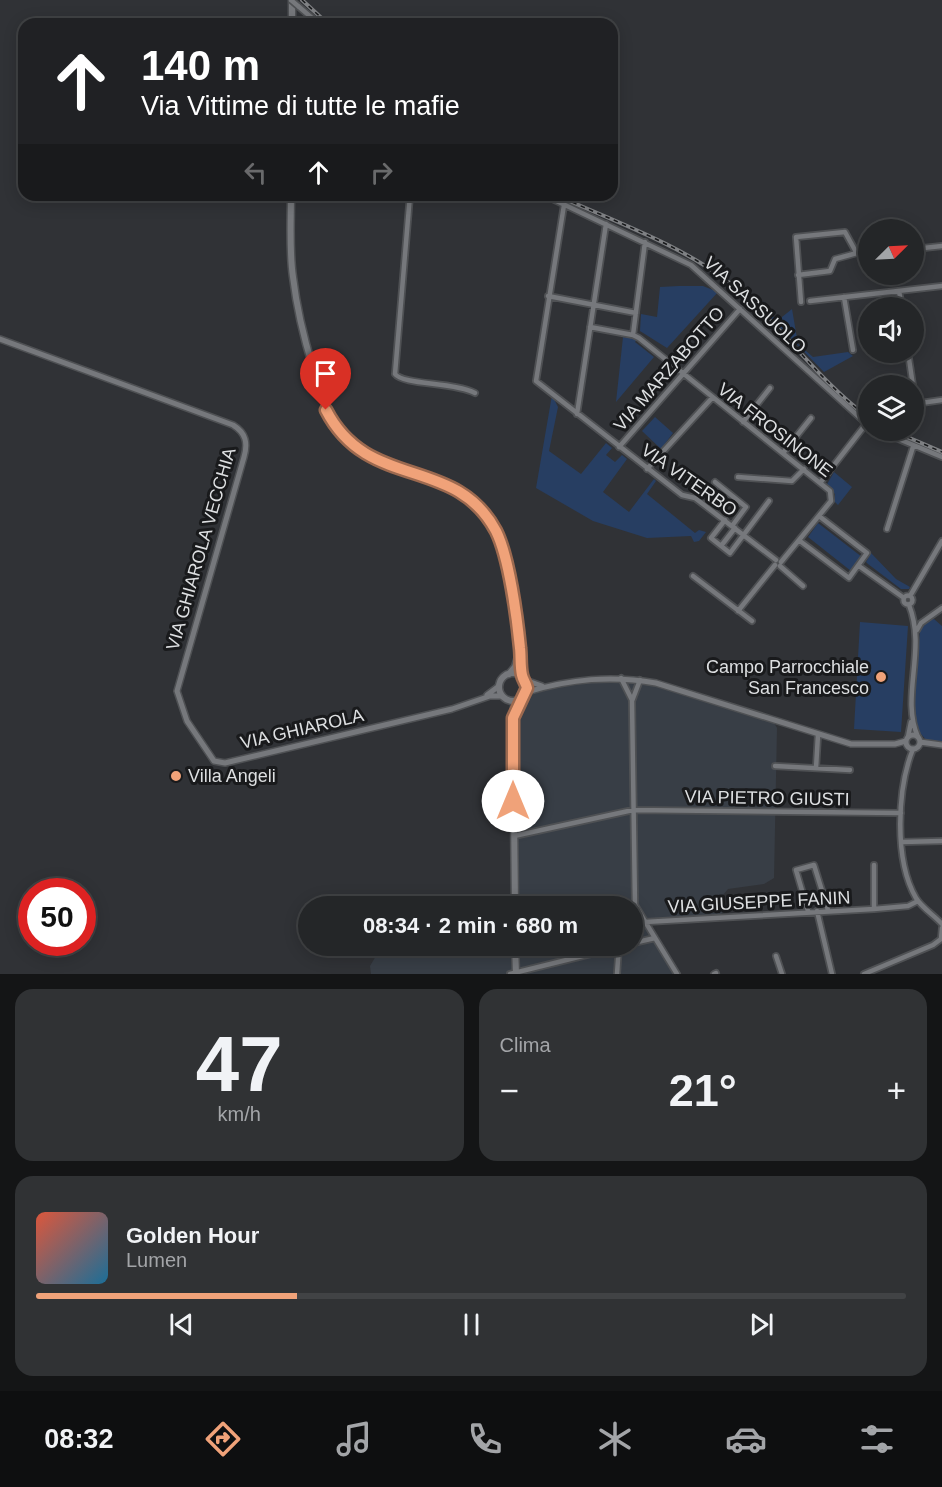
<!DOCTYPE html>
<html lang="it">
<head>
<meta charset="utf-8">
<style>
	body { margin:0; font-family:Arial,sans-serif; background:#303234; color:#f1f3f6; height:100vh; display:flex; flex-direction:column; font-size:22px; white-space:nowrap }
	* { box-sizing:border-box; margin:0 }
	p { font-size:20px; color:#a3a5a8 }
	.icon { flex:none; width:33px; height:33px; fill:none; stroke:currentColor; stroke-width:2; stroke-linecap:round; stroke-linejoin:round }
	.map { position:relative; height:974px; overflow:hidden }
	.panel { display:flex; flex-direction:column; gap:15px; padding:15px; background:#141516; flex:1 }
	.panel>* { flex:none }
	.guide { position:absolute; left:18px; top:18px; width:600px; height:183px; border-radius:18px; box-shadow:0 3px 15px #0003,0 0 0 2px #414345; background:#202124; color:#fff; overflow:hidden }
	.needle { width:39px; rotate:66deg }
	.buttons { position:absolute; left:858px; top:219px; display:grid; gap:12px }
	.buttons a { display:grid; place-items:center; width:66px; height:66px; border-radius:50%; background:#242628; box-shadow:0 3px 15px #0003,0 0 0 2px #414345; font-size:30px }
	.speed { position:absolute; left:18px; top:878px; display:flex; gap:12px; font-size:30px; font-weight:700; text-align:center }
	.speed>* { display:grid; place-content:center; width:78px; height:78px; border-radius:50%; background:#242628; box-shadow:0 3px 15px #0003,0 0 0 2px #414345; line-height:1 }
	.speed .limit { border:9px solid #d22; background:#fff; color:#111 }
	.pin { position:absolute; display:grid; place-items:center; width:51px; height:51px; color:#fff; margin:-62px -26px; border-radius:50% 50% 50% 0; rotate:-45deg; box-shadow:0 0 6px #0007 }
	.pin .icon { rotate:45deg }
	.me { position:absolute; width:66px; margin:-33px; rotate:0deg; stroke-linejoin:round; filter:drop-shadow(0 0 4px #0008) }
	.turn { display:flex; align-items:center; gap:21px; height:126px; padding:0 24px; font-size:27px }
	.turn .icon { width:78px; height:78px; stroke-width:2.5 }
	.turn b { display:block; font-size:42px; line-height:51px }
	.lanes { display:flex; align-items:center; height:57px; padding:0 24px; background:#0003; justify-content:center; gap:30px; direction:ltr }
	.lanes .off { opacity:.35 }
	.big { font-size:45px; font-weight:700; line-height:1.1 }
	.panel .widget { flex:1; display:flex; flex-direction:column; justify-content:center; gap:9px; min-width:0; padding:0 21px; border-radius:18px; background:#303234 }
	.panel .dial { align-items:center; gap:0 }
	.dial b { font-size:78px; line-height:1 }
	.song { display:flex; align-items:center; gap:18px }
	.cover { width:72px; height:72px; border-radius:9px; background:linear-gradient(135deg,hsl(10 70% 55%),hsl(200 70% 35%)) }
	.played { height:6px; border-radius:3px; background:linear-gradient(90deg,#f0a279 30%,#414345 30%) }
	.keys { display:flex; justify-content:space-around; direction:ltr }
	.heat { display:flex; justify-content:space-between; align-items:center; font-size:33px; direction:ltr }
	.panel .tiles { flex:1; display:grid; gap:15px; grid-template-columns:1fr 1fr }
	.widget:last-child { grid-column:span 2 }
	.trip { position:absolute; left:298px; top:896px; width:345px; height:60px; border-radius:30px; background:#242628; box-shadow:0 3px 15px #0003,0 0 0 2px #414345; font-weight:700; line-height:60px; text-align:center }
	.tab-bar { display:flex; height:96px; justify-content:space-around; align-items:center; background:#0e0f10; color:#a3a5a8 }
	.tab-bar .icon { width:42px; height:42px }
	.tab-bar .active { color:#f0a279 }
	.tab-bar b { font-size:27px; color:#f1f3f6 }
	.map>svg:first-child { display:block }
</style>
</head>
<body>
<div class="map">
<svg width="942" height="974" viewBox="0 0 942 974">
	<rect width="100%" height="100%" fill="#303236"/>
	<path fill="#383e46" d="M 582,679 L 632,679 L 774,723 L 777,728 L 774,878 L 764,884 L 728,889 L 723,895 L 723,912 L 717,918 L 646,922 L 676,974 L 371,974 L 370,966 L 376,956 L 415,945 L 633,945 L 633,906 L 512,906 L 509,702 Z"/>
	<path fill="#273e62" d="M 679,286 L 703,286 L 718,292 L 667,348 L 640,331 L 641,314 L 657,317 L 660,287 Z
		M 754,301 L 765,302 L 765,308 L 777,321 L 792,309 L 798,344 L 813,357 L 848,352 L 853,356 L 824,372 Z
		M 628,334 L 638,338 L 635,342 L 654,357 L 616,402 L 623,337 L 627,338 Z
		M 552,395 L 558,407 L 549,451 L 581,474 L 606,443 L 612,448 L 606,455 L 615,462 L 622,455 L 627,459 L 603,492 L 629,512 L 654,479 L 656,481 L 647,494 L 695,533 L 699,530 L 706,532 L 699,541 L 694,542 L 691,536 L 647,538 L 593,521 L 536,488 Z
		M 655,417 L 673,433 L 661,449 L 642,431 Z
		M 834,472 L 852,487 L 838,505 L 834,501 L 835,494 L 826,486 Z
		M 818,523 L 862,557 L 851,571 L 808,537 Z
		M 871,553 L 896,579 L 910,587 L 909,589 L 901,589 L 868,564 L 866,562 Z
		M 934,619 L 942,626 L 942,742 L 928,742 L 913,725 L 920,630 L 928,621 Z
		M 860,622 L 908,626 L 901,732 L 854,729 Z"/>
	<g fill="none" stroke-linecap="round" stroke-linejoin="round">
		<defs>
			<path id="minor" d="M 298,6 L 319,24
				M 410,195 L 395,374 C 403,385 455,382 475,393
				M 544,195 L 691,265 L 868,425
				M 564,205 L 536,381 L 682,495 L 695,498 L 776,560
				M 914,249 L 942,246
				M 798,275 L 830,271 L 835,259 L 857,253
				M 899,291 L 902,308
				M 548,296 L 636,313
				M 844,297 L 853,350
				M 810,301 L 942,286
				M 801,302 L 796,237 L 845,232 L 856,252 L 868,254
				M 590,327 L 633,335 L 639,338 L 830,491 L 831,501 L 781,562
				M 633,335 L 645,242
				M 908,352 L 913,386
				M 914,391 L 915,404
				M 914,404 L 942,400
				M 577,414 L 606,224
				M 743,422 L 770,388
				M 877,430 L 942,457
				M 619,447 L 740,309
				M 783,453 L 811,418
				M 647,469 L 712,398
				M 738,477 L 792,481 L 804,469
				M 715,482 L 746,507 L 732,526
				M 820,483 L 866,424
				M 725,520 L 711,538 L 730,553 L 769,501
				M 887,529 L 913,447
				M 800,541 L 849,578 L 867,553 L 819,516
				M 721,546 L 735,528
				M 780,566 L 803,586
				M 859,566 L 904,598
				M 693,576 L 752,621
				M903.5 600a4.5 4.5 0 1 1 9 0a4.5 4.5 0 1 1-9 0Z
				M 910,596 L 942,541
				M 909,605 C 927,650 900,697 918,737
				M 738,611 L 775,565
				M 917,630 L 921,623 L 942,608
				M 621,678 L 632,700
				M 908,737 L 911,722
				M 913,749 C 897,789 894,860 916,898 C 922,908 934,915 942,924
				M 775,766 L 850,770
				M 816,768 L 818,735
				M 514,836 L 633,810 L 901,813
				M 901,842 L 942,841
				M 635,905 L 677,974
				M 874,909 L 874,865
				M 633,911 L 635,905 L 632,701 L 640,680
				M 808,911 L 796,870 L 814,865 L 828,910
				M 817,911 L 832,974
				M 645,922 L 874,909 L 908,906 L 918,901
				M 941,939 L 942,928
				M 633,943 L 655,938
				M 776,956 L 782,974
				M 510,974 L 627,945
				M 617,974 L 619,945
				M 714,974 L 716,973
				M 864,974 L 933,945 L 941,939"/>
			<path id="tertiary" d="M 0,339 L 233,425 C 246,433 248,443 244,457 L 177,691 L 187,721 L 214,761 L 225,763 L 452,709 L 490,696 L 502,696
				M 525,680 L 542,686
				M 527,692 C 571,679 611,675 656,683 L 851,744 L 895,744 L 906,741
				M 487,695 L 499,686
				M906 742a7 7 0 1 1 14 0a7 7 0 1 1-14 0Z
				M 920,742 L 942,745"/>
			<path id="secondary" d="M 292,0 L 292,24
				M 291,195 C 291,222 289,250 293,277 C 298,319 321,420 353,446 C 379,468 415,472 445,484 C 495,504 504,553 512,600 C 516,626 520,651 522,677
				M499 687a14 14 0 1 1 28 0a14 14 0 1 1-28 0Z
				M 509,674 L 515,667 L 519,653
				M 515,906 L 513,718 L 521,699
				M 515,945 L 516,974"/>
		</defs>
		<use href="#minor" stroke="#4f5154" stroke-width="8"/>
		<use href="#tertiary" stroke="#4f5154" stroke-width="8"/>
		<use href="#secondary" stroke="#4f5154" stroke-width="9"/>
		<use href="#minor" stroke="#76787c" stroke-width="4.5"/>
		<use href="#tertiary" stroke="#76787c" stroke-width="5"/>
		<use href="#secondary" stroke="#76787c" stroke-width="6"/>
		<defs>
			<path id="rail" d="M 302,0 L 328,24
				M 556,195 C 613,221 682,245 731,284 C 781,324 817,380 868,417
				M 891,430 L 942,452"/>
		</defs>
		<use href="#rail" stroke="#7f8184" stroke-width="4"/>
		<use href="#rail" stroke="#191a1c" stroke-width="1.5" stroke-dasharray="4.5" stroke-linecap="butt"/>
		<defs>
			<path id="minor-bridge" d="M 291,0 L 298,6"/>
		</defs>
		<use href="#minor-bridge" stroke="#4f5154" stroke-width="8" stroke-linecap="butt"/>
		<use href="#minor-bridge" stroke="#76787c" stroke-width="4.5"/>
	</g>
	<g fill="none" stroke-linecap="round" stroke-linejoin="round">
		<defs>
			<path id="route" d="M 326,410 C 368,492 455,454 496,531 C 509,557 517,617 520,648 C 521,656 520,667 522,675 C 523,680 526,683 527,688 L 513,718 L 513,801"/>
		</defs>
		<use href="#route" stroke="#9c694f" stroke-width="15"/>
		<use href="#route" stroke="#f0a279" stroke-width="10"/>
	</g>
	<g fill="#f0a279" stroke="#191a1c" stroke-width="2">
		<circle cx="881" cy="677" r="6"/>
		<circle cx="176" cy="776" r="6"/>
	</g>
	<g text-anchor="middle" stroke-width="6" stroke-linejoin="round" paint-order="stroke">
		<g font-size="18" fill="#dddfe1" stroke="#191a1c">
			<text transform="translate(755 305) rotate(43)" y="6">VIA SASSUOLO</text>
			<text transform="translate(669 369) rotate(-49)" y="6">VIA MARZABOTTO</text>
			<text transform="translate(775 430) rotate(38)" y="6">VIA FROSINONE</text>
			<text transform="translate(689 480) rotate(35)" y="6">VIA VITERBO</text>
			<text transform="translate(201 549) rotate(-74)" y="6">VIA GHIAROLA VECCHIA</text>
			<text transform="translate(302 729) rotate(-13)" y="6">VIA GHIAROLA</text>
			<text transform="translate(767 798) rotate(1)" y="6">VIA PIETRO GIUSTI</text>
			<text transform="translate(759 902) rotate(-3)" y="6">VIA GIUSEPPE FANIN</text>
		</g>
		<g font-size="18" fill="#dddfe1" stroke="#191a1c" text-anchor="end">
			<text x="869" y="673">Campo Parrocchiale<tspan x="869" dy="21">San Francesco</tspan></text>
			<text x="188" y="782" text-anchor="start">Villa Angeli</text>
		</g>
	</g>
</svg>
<div class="buttons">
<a><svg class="needle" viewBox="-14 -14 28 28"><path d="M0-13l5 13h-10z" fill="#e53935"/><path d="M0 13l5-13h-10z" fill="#a3a5a8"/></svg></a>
<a><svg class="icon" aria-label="sound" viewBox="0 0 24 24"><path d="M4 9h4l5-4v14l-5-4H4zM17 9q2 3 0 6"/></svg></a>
<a><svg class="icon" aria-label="layers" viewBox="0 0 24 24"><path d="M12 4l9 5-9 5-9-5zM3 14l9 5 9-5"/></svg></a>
</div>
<div class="speed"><div class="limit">50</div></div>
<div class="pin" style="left:326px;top:410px;background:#d93025"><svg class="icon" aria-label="arrive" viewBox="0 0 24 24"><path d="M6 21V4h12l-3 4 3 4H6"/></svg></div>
<svg class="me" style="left:513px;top:801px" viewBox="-20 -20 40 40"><circle r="19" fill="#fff"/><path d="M0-13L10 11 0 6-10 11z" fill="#f0a279"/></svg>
<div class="trip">08:34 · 2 min · 680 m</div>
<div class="guide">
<div class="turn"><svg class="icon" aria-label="ahead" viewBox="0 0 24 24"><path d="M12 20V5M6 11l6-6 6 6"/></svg><div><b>140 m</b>Via Vittime di tutte le mafie</div></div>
<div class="lanes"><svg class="icon off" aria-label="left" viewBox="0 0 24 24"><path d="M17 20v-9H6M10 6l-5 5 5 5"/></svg><svg class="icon" aria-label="ahead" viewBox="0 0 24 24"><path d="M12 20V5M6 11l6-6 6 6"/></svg><svg class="icon off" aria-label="right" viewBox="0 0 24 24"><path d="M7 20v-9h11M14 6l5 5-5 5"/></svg></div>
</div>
</div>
<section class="panel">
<div class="tiles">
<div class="widget dial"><b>47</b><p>km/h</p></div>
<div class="widget"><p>Clima</p>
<div class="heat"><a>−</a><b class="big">21°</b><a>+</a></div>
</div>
<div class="widget">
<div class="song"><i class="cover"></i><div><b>Golden Hour</b><p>Lumen</p></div></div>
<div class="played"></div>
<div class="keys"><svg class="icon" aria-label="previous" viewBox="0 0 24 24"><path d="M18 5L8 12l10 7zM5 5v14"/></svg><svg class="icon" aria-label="pause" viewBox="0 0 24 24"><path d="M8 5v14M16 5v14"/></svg><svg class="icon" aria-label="next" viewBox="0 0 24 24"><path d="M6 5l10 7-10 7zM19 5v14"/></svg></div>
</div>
</div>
</section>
<nav class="tab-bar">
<b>08:32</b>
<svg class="icon active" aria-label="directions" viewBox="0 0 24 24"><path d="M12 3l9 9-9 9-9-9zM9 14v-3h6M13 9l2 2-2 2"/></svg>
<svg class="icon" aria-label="music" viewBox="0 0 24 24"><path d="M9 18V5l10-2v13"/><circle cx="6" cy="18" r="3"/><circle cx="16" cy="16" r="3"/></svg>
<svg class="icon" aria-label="phone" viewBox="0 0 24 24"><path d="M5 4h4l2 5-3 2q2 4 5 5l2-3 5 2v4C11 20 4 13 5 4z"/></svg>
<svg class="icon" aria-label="climate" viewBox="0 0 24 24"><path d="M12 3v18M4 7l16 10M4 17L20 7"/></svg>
<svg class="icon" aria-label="car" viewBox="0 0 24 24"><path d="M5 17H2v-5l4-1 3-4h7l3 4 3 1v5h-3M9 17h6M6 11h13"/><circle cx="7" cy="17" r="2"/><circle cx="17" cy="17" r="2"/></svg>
<svg class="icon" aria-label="filters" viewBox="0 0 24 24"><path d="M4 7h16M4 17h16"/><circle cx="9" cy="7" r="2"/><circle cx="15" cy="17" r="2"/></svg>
</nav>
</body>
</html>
